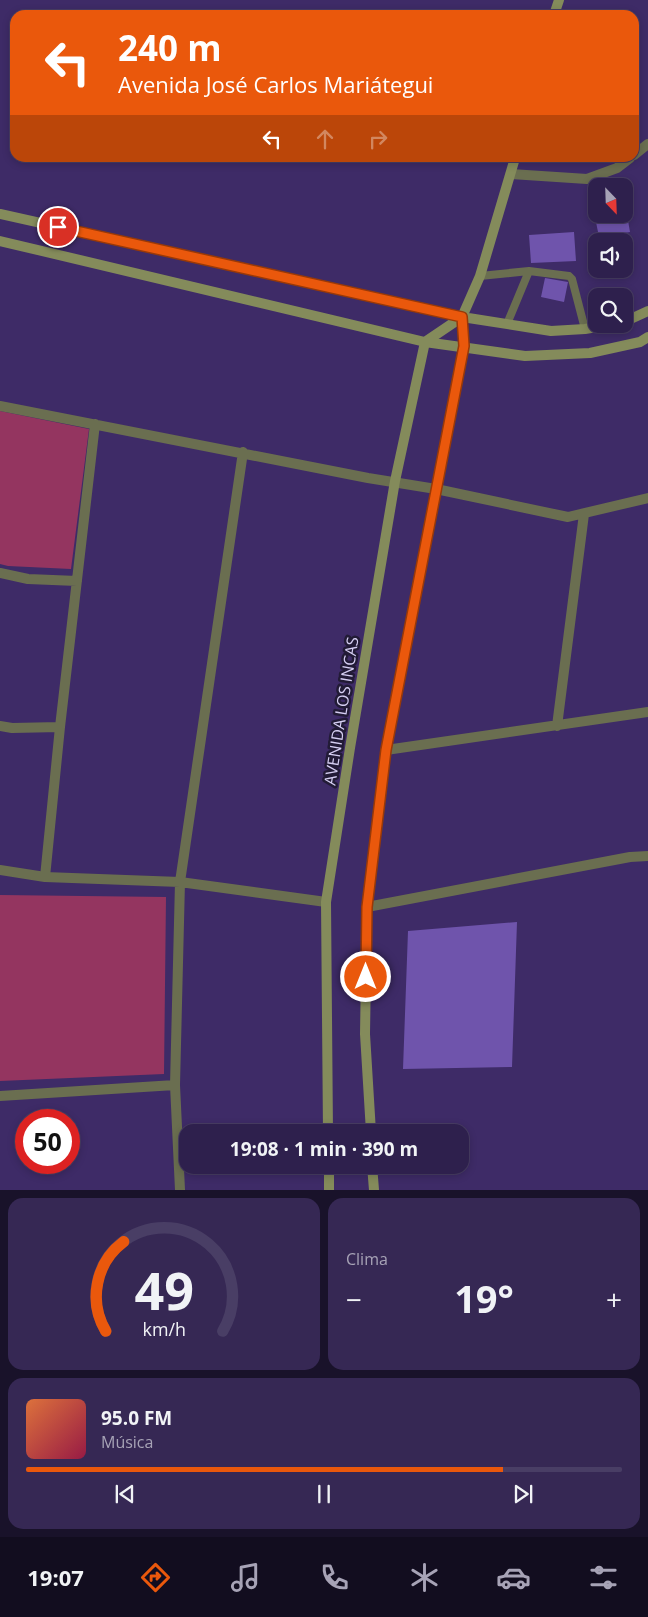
<!DOCTYPE html>
<html lang="es">
<head>
<meta charset="utf-8">
<style>
	body { margin:0; font-family:"Open Sans",sans-serif; background:#362854; color:#f1f3f6; height:100vh; display:flex; flex-direction:column; font-size:19px; white-space:nowrap }
	* { box-sizing:border-box; margin:0 }
	p { font-size:16px; color:#a7a3b6 }
	.icon { flex:none; width:28px; height:28px; fill:none; stroke:currentColor; stroke-width:2; stroke-linecap:round; stroke-linejoin:round }
	.map { position:relative; height:1190px; overflow:hidden }
	.details { display:flex; flex-direction:column; gap:8px; padding:8px; background:#19122a; flex:1 }
	.details>* { flex:none }
	.guide { position:absolute; left:10px; top:10px; width:629px; height:152px; border-radius:15px; box-shadow:0 2px 8px #0003,0 0 0 1px #493e65; background:#ea580c; color:#fff; overflow:hidden }
	.needle { width:32px; rotate:157deg }
	.tools { position:absolute; left:588px; top:178px; display:grid; gap:10px }
	.tools a { display:grid; place-items:center; width:45px; height:45px; border-radius:10px; background:#2e204d; box-shadow:0 2px 8px #0003,0 0 0 1px #493e65; font-size:25px }
	.speed { position:absolute; left:15px; top:1109px; display:flex; gap:10px; font-size:25px; font-weight:700; text-align:center }
	.speed>* { display:grid; place-content:center; width:65px; height:65px; border-radius:50%; background:#2e204d; box-shadow:0 2px 8px #0003,0 0 0 1px #493e65; line-height:1 }
	.speed .limit { border:8px solid #d22; background:#fff; color:#111 }
	.pin { position:absolute; display:grid; place-items:center; width:42px; height:42px; color:#fff; margin:-21px; border:2px solid #fff; border-radius:50%; box-shadow:0 1px 5px #0007 }
	.me { position:absolute; width:55px; margin:-28px; rotate:0deg; stroke-linejoin:round; filter:drop-shadow(0 0 4px #0008) }
	.turn { display:flex; align-items:center; gap:18px; height:105px; padding:0 25px; font-size:22px }
	.turn .icon { width:65px; height:65px; stroke-width:2.5 }
	.turn b { display:block; font-size:35px; line-height:42px }
	.lanes { display:flex; align-items:center; height:48px; padding:0 25px; background:#0003; justify-content:center; gap:25px; direction:ltr }
	.lanes .off { opacity:.35 }
	.big { font-size:38px; font-weight:700; line-height:1.1 }
	.details .widget { flex:1; display:flex; flex-direction:column; justify-content:center; gap:8px; min-width:0; padding:0 18px; border-radius:15px; background:#362854 }
	.details .dial { align-items:center; gap:0 }
	.dial svg { height:130px; overflow:visible; fill:none; stroke:#493e65; stroke-width:7; stroke-linecap:round; text-anchor:middle }
	.dial text { fill:#f1f3f6; stroke:none }
	.song { display:flex; align-items:center; gap:15px }
	.cover { width:60px; height:60px; border-radius:8px; background:linear-gradient(135deg,hsl(20 70% 55%),hsl(340 70% 35%)) }
	.played { height:5px; border-radius:2px; background:linear-gradient(90deg,#ea580c 80%,#493e65 80%) }
	.keys { display:flex; justify-content:space-around; direction:ltr }
	.heat { display:flex; justify-content:space-between; align-items:center; font-size:28px; direction:ltr }
	.details .tiles { flex:1; display:grid; gap:8px; grid-template-columns:1fr 1fr }
	.widget:last-child { grid-column:span 2 }
	.trip { position:absolute; left:179px; top:1124px; width:290px; height:50px; border-radius:15px; background:#2e204d; box-shadow:0 2px 8px #0003,0 0 0 1px #493e65; font-weight:700; line-height:50px; text-align:center }
	.dock { display:flex; height:80px; justify-content:space-around; align-items:center; background:#120d1f; color:#a7a3b6 }
	.dock .icon { width:35px; height:35px }
	.dock .selected { color:#ea580c }
	.dock b { font-size:22px; color:#f1f3f6 }
	.map>svg:first-child { display:block }
</style>
</head>
<body>
<div class="map">
<svg width="648" height="1190" viewBox="0 0 648 1190">
	<rect width="100%" height="100%" fill="#3e2b67"/>
	<path fill="#943560" d="M 0,411 L 89,429 L 71,569 L 8,566 L 0,564 Z
		M 0,895 L 166,897 L 164,1074 L 0,1081 Z"/>
	<path fill="#6f54ac" d="M 596,196 L 596,214 L 624,214 L 625,203 L 630,232 L 599,237 L 591,197 Z
		M 574,232 L 576,261 L 531,263 L 529,235 Z
		M 545,278 L 568,282 L 564,302 L 541,297 Z
		M 517,922 L 512,1067 L 403,1069 L 408,931 Z"/>
	<g fill="none" stroke-linecap="round" stroke-linejoin="round">
		<path stroke="#6a6e50" stroke-width="8" d="M 480,276 L 529,271
			M 507,324 L 529,271 L 569,276 L 572,279 L 585,329"/>
		<path stroke="#6a6e50" stroke-width="10" d="M 634,155 L 648,144
			M 511,174 L 587,179 L 617,168 L 630,158
			M 0,406 L 368,478 L 436,489 L 568,517 L 648,498
			M 0,573 L 28,579 L 77,581
			M 0,726 L 12,728 L 60,727
			M 557,726 L 584,514
			M 386,750 L 648,712
			M 0,870 L 45,877 L 180,882 L 326,902
			M 45,877 L 60,727 L 95,424
			M 367,907 L 630,857 L 648,856
			M 0,1096 L 175,1085
			M 180,1190 L 175,1085 L 180,882 L 243,452"/>
		<path stroke="#848b5b" stroke-width="10" d="M 554,15 L 559,0
			M 0,214 L 462,317 L 551,331 L 585,329 L 615,324
			M 0,241 L 425,342 L 525,356 L 590,353 L 640,342 L 648,337
			M 624,322 L 648,311
			M 328,1132 L 326,902 L 350,748 L 395,481 L 425,342 L 462,317
			M 371,1132 L 365,1034 L 367,907 L 386,750 L 464,347 L 462,317 L 480,276 L 515,158
			M 329,1165 L 329,1190
			M 372,1165 L 374,1190"/>
	</g>
	<g fill="none" stroke-linecap="round" stroke-linejoin="round">
		<defs>
			<path id="route" d="M 58,227 L 462,317 L 464,346 L 386,750 L 367,907 L 366,977"/>
		</defs>
		<use href="#route" stroke="#983908" stroke-width="12"/>
		<use href="#route" stroke="#ea580c" stroke-width="9"/>
	</g>
	<g text-anchor="middle" stroke-width="5" stroke-linejoin="round" paint-order="stroke">
		<g font-size="16" fill="#d5cef2" stroke="#221b36">
			<text transform="translate(341 711) rotate(-81)" y="6">AVENIDA LOS INCAS</text>
		</g>
	</g>
</svg>
<div class="tools">
<a><svg class="needle" viewBox="-14 -14 28 28"><path d="M0-13l5 13h-10z" fill="#e53935"/><path d="M0 13l5-13h-10z" fill="#a7a3b6"/></svg></a>
<a><svg class="icon" aria-label="sound" viewBox="0 0 24 24"><path d="M4 9h4l5-4v14l-5-4H4zM17 9q2 3 0 6"/></svg></a>
<a><svg class="icon" aria-label="search" viewBox="0 0 24 24"><circle cx="10" cy="10" r="6"/><path d="M15 15l6 6"/></svg></a>
</div>
<div class="speed"><div class="limit">50</div></div>
<div class="pin" style="left:58px;top:227px;background:#d93025"><svg class="icon" aria-label="arrive" viewBox="0 0 24 24"><path d="M6 21V4h12l-3 4 3 4H6"/></svg></div>
<svg class="me" style="left:366px;top:977px" viewBox="-20 -20 40 40"><circle r="17" fill="#ea580c" stroke="#fff" stroke-width="3"/><path d="M0-11L8 9 0 5-8 9z" fill="#fff"/></svg>
<div class="trip">19:08 · 1 min · 390 m</div>
<div class="guide">
<div class="turn"><svg class="icon" aria-label="left" viewBox="0 0 24 24"><path d="M17 20v-9H6M10 6l-5 5 5 5"/></svg><div><b>240 m</b>Avenida José Carlos Mariátegui</div></div>
<div class="lanes"><svg class="icon" aria-label="left" viewBox="0 0 24 24"><path d="M17 20v-9H6M10 6l-5 5 5 5"/></svg><svg class="icon off" aria-label="ahead" viewBox="0 0 24 24"><path d="M12 20V5M6 11l6-6 6 6"/></svg><svg class="icon off" aria-label="right" viewBox="0 0 24 24"><path d="M7 20v-9h11M14 6l5 5-5 5"/></svg></div>
</div>
</div>
<section class="details">
<div class="tiles">
<div class="widget dial"><svg viewBox="0 0 100 80">
<path d="M14 69A42 42 0 1 1 86 69"/>
<path d="M14 69A42 42 0 0 1 25 14" stroke="#ea580c"/>
<text x="50" y="56" font-size="32" font-weight="700">49</text>
<text x="50" y="72" font-size="11">km/h</text>
</svg></div>
<div class="widget"><p>Clima</p>
<div class="heat"><a>−</a><b class="big">19°</b><a>+</a></div>
</div>
<div class="widget">
<div class="song"><i class="cover"></i><div><b>95.0 FM</b><p>Música</p></div></div>
<div class="played"></div>
<div class="keys"><svg class="icon" aria-label="previous" viewBox="0 0 24 24"><path d="M18 5L8 12l10 7zM5 5v14"/></svg><svg class="icon" aria-label="pause" viewBox="0 0 24 24"><path d="M8 5v14M16 5v14"/></svg><svg class="icon" aria-label="next" viewBox="0 0 24 24"><path d="M6 5l10 7-10 7zM19 5v14"/></svg></div>
</div>
</div>
</section>
<nav class="dock">
<b>19:07</b>
<svg class="icon selected" aria-label="directions" viewBox="0 0 24 24"><path d="M12 3l9 9-9 9-9-9zM9 14v-3h6M13 9l2 2-2 2"/></svg>
<svg class="icon" aria-label="music" viewBox="0 0 24 24"><path d="M9 18V5l10-2v13"/><circle cx="6" cy="18" r="3"/><circle cx="16" cy="16" r="3"/></svg>
<svg class="icon" aria-label="phone" viewBox="0 0 24 24"><path d="M5 4h4l2 5-3 2q2 4 5 5l2-3 5 2v4C11 20 4 13 5 4z"/></svg>
<svg class="icon" aria-label="climate" viewBox="0 0 24 24"><path d="M12 3v18M4 7l16 10M4 17L20 7"/></svg>
<svg class="icon" aria-label="car" viewBox="0 0 24 24"><path d="M5 17H2v-5l4-1 3-4h7l3 4 3 1v5h-3M9 17h6M6 11h13"/><circle cx="7" cy="17" r="2"/><circle cx="17" cy="17" r="2"/></svg>
<svg class="icon" aria-label="filters" viewBox="0 0 24 24"><path d="M4 7h16M4 17h16"/><circle cx="9" cy="7" r="2"/><circle cx="15" cy="17" r="2"/></svg>
</nav>
</body>
</html>
